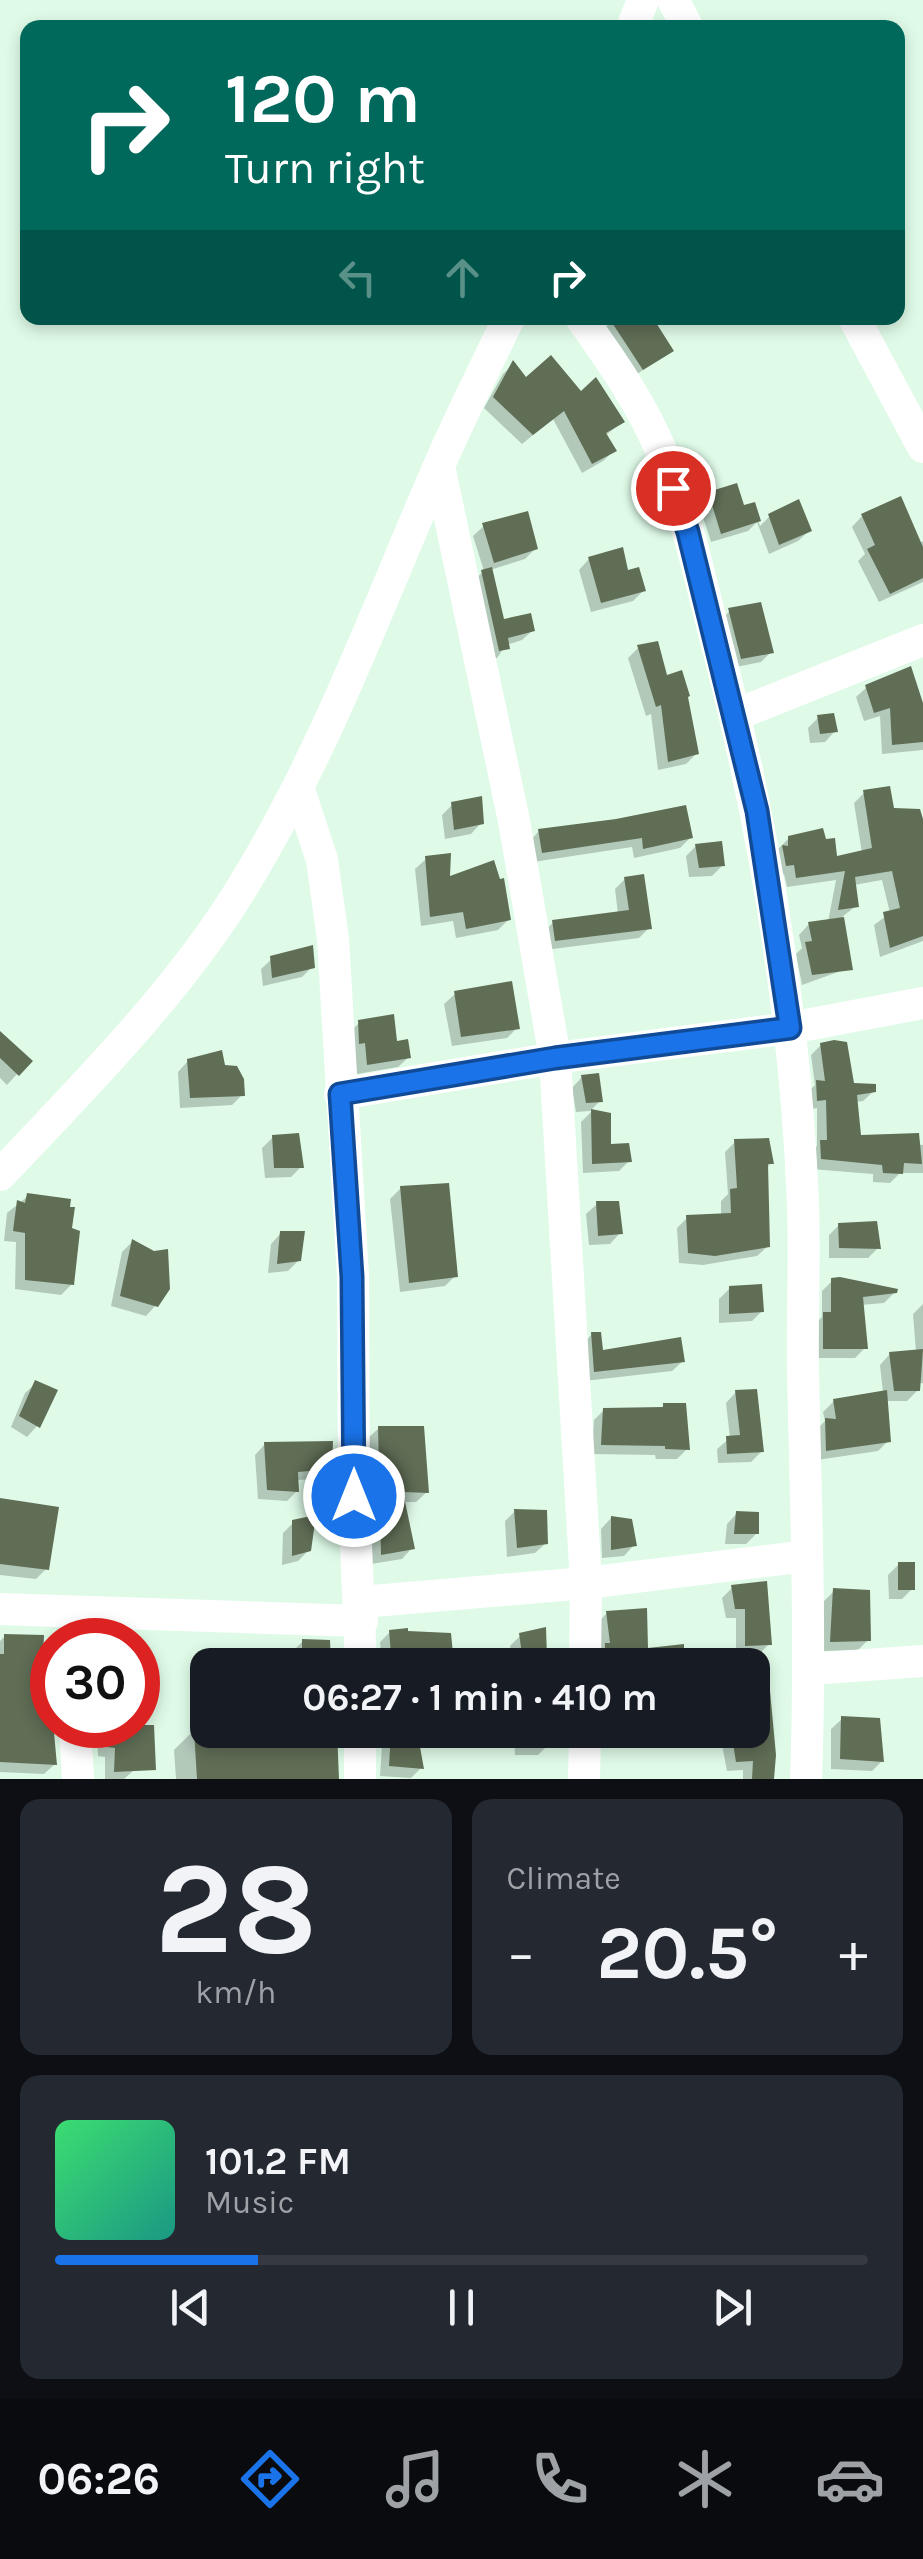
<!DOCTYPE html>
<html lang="en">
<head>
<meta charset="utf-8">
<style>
	body { margin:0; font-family:Karla,sans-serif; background:#242831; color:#f1f3f6; height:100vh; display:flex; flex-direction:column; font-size:38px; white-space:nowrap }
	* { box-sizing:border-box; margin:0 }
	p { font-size:32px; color:#9ea1a6 }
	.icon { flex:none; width:55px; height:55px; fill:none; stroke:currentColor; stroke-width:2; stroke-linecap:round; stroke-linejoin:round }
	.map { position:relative; height:1779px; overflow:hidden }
	.panel { display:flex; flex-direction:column; gap:20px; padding:20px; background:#0d0f14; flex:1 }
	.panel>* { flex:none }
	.top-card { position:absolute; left:20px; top:20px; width:885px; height:305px; border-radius:20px; box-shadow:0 5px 15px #0003; background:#00695c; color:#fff; overflow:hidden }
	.speed { position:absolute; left:30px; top:1618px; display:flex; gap:20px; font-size:50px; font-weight:700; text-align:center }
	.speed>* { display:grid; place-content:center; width:130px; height:130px; border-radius:50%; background:#171b24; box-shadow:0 5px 15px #0003; line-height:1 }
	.speed .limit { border:15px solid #d22; background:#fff; color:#111 }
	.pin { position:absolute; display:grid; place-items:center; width:85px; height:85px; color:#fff; margin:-42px; border:5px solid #fff; border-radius:50%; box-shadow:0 2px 10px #0007 }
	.me { position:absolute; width:110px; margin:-55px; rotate:0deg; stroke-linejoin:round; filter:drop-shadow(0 0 8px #0008) }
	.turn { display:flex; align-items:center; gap:35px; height:210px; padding:0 40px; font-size:45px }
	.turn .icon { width:130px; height:130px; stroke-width:2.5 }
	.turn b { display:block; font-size:70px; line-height:85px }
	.lanes { display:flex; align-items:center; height:95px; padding:0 40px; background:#0003; justify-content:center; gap:50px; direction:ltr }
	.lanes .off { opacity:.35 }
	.big { font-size:75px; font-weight:700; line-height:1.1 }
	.panel .card { flex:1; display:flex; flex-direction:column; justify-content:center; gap:15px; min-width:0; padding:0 35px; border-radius:20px; background:#242831 }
	.panel .dial { align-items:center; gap:0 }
	.dial b { font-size:130px; line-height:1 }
	.song { display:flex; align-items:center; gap:30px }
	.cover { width:120px; height:120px; border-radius:15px; background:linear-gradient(135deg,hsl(140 70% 55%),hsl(170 70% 35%)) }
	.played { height:10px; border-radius:5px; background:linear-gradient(90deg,#1a73e8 25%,#363941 25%) }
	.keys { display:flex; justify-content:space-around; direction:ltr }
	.heat { display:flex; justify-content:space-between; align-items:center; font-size:55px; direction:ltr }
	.panel .tiles { flex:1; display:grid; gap:20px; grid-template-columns:1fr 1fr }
	.card:last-child { grid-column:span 2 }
	.trip { position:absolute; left:190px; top:1648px; width:580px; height:100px; border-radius:20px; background:#171b24; box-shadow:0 5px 15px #0003; font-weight:700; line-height:100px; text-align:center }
	.tabs { display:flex; height:160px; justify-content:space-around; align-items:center; background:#090b0e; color:#9ea1a6 }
	.tabs .icon { width:70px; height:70px }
	.tabs .active { color:#1a73e8 }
	.tabs b { font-size:45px; color:#f1f3f6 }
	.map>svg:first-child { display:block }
</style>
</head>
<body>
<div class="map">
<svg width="923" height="1779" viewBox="0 0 923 1779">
	<rect width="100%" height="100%" fill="#dffbe8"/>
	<path fill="#0003" d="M 616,318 L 650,318 L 670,350 L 632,378 L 601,331 Z
		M 513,364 L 526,380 L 580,394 L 622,422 L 605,436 L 614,451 L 603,461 L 582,473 L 553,419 L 522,444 L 484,408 L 503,374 Z
		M 710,494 L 742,508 L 753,505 L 760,526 L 770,516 L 809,531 L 798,541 L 769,554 L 757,522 L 748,531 L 711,542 L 699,505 Z
		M 862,516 L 919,544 L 923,541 L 923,582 L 879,602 L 858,561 L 865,554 L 852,527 Z
		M 484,526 L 536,548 L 525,559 L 490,570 L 502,622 L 533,630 L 522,640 L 506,645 L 497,658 L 489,660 L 472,582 L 484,571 L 473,536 Z
		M 589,559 L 627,573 L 643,591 L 633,601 L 591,612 L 579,570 Z
		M 730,611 L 771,652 L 761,662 L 731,668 L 719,621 Z
		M 639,647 L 665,678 L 697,753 L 686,764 L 658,770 L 651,714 L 646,716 L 628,658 Z
		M 867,687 L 923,703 L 923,750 L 882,754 L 880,716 L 864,721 L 856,697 Z
		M 818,718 L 835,731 L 825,742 L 810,743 L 808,728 Z
		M 865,792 L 923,828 L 923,941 L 880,957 L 874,925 L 890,913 L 882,880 L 854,885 L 856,906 L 842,917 L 849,962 L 838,972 L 802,985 L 796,954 L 802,948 L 799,935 L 809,924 L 828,922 L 836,880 L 787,887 L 784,874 L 776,876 L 778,849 L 789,838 L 834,859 L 862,853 L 854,803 Z
		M 452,805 L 481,823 L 471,834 L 445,839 L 442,815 Z
		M 539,831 L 690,838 L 680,848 L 634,858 L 632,847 L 533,862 L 529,842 Z
		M 696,846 L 723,865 L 712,876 L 689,877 L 686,856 Z
		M 426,859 L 447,879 L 508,920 L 498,930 L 456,938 L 453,921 L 421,926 L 415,869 Z
		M 625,879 L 649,928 L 639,938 L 545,950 L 543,932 L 554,922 L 618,914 L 615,889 Z
		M 272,959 L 312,967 L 302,977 L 263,986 L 261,969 Z
		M 455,994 L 517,1028 L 507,1038 L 452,1046 L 444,1004 Z
		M 359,1023 L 409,1057 L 398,1067 L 357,1074 L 349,1033 Z
		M 821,1045 L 851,1085 L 874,1091 L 863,1101 L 855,1102 L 859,1138 L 923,1145 L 923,1173 L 900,1173 L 890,1183 L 873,1182 L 873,1174 L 811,1169 L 811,1152 L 817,1146 L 817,1108 L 807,1110 L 807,1093 L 815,1085 L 811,1055 Z
		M 0,1046 L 29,1061 L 7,1085 L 0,1078 Z
		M 188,1061 L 223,1067 L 242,1095 L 232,1105 L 180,1108 L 178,1072 Z
		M 582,1077 L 600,1101 L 590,1111 L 576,1112 L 572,1088 Z
		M 591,1112 L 609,1146 L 629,1161 L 619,1171 L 583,1173 L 581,1122 Z
		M 273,1137 L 301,1167 L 291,1177 L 265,1178 L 262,1148 Z
		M 735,1142 L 771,1163 L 766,1169 L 768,1246 L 757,1256 L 703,1265 L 679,1263 L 677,1228 L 687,1218 L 721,1216 L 721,1201 L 728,1194 L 725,1152 Z
		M 401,1188 L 455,1276 L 445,1286 L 400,1292 L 390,1199 Z
		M 28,1196 L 72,1284 L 61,1295 L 15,1289 L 16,1242 L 4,1241 L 7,1213 Z
		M 597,1204 L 620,1233 L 610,1244 L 589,1245 L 586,1214 Z
		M 839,1225 L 878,1248 L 868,1258 L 829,1258 L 829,1235 Z
		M 281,1233 L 299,1260 L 288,1271 L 268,1273 L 271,1244 Z
		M 132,1242 L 156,1305 L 146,1316 L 111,1306 L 122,1252 Z
		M 832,1281 L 895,1292 L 884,1303 L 861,1305 L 865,1348 L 855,1358 L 814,1358 L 814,1325 L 822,1317 L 822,1291 Z
		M 730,1288 L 762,1311 L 752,1321 L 719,1323 L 719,1299 Z
		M 923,1304 L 923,1383 L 917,1384 L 918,1390 L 907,1401 L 885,1401 L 888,1441 L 878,1451 L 817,1460 L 815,1431 L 825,1421 L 823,1412 L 834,1401 L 883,1393 L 880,1365 L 890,1354 L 916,1352 L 913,1314 Z
		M 592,1334 L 601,1352 L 683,1361 L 672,1371 L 584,1381 L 582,1345 Z
		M 36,1383 L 37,1426 L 27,1437 L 11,1427 L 25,1393 Z
		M 736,1392 L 762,1451 L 751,1462 L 718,1463 L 717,1449 L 730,1438 L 726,1403 Z
		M 664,1405 L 687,1449 L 677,1459 L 656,1459 L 655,1455 L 592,1454 L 594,1420 L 604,1410 L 659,1410 Z
		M 379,1428 L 427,1492 L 416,1502 L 402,1502 L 412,1548 L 402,1559 L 371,1564 L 368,1438 Z
		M 265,1444 L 330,1468 L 319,1479 L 296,1480 L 297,1491 L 287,1501 L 258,1499 L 255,1455 Z
		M 0,1500 L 46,1569 L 36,1579 L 0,1575 Z
		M 515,1511 L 546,1543 L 535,1553 L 507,1557 L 505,1521 Z
		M 737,1513 L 757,1533 L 746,1544 L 725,1544 L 727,1524 Z
		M 611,1518 L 634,1545 L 624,1556 L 602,1558 L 601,1529 Z
		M 294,1522 L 309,1550 L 298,1561 L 282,1565 L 283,1533 Z
		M 899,1564 L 912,1589 L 902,1599 L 889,1599 L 888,1575 Z
		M 732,1588 L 769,1644 L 759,1654 L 736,1655 L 736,1618 L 726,1618 L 722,1598 Z
		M 834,1591 L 868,1640 L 858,1650 L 821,1651 L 824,1601 Z
		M 607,1613 L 646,1651 L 682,1665 L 595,1665 L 597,1623 Z
		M 390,1632 L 450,1653 L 440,1663 L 382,1664 L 380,1642 Z
		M 521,1635 L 544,1657 L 536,1665 L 513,1665 L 510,1646 Z
		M 5,1636 L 38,1713 L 52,1714 L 55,1764 L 44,1774 L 0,1772 L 0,1641 Z
		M 302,1642 L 329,1665 L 293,1665 L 292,1652 Z
		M 842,1719 L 882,1761 L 872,1771 L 831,1769 L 831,1729 Z
		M 108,1727 L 134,1770 L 124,1779 L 105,1779 L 105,1757 L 98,1756 L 97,1737 Z
		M 195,1729 L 335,1730 L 337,1779 L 176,1779 L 174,1750 Z
		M 514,1730 L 545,1730 L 548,1745 L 538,1755 L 515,1755 Z
		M 723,1730 L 752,1730 L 771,1779 L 743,1779 L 743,1770 L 727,1771 L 720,1734 Z
		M 392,1735 L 421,1768 L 411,1778 L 380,1776 L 382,1745 Z"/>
	<path fill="#606e56" d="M 609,318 L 653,318 L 674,351 L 643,370 Z
		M 551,355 L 581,391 L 596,377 L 625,422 L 606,433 L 617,451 L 592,464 L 564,411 L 533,435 L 493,397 L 513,360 L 526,377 Z
		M 737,483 L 744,505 L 755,502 L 761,521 L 721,534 L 708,492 Z
		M 901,496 L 923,547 L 923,578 L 890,594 L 867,549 L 875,545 L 861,514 Z
		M 799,499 L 812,531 L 779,545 L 768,514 Z
		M 528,511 L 538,549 L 494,563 L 482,523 Z
		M 623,547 L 628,570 L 639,567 L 646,591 L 601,603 L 588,557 Z
		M 492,567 L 504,619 L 531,613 L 535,631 L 508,638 L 510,649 L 499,651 L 481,570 Z
		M 761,602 L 774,653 L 741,659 L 728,608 Z
		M 658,641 L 667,675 L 682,670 L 690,696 L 688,697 L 699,754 L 668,762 L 661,705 L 656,707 L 637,645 Z
		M 911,666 L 923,703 L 923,742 L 892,745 L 890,708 L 874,713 L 865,685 Z
		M 834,713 L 838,732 L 820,734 L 817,715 Z
		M 890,786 L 894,808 L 920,809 L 923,819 L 923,936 L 890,948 L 883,912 L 900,908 L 892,871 L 855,877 L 859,907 L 838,910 L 845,871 L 796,878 L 794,865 L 786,866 L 782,845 L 788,846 L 788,836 L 823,828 L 826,839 L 835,838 L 837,856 L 872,848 L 863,790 Z
		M 482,796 L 484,824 L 454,830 L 451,802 Z
		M 686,805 L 693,838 L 643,849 L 642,838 L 542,853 L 538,829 L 616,819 Z
		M 722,841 L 725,866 L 699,868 L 695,844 Z
		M 451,853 L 450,876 L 494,860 L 500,879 L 504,878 L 511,920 L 466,929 L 463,912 L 430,917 L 425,856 Z
		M 644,874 L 652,929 L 555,941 L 552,920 L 629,910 L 624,877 Z
		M 844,917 L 853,970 L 812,975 L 805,942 L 812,941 L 808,922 Z
		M 313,945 L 315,968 L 272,978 L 270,956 Z
		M 512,981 L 520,1029 L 461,1037 L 454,991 Z
		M 394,1014 L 397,1041 L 408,1039 L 411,1058 L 367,1065 L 365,1043 L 359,1044 L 358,1020 Z
		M 0,1031 L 33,1061 L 19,1076 L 0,1058 Z
		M 834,1040 L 847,1042 L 854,1083 L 876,1084 L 876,1092 L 857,1095 L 861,1135 L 919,1133 L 922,1164 L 904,1163 L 903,1174 L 883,1173 L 882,1165 L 821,1159 L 820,1140 L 827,1140 L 826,1100 L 817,1101 L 816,1080 L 825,1081 L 820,1043 Z
		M 222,1050 L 225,1065 L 237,1066 L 244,1079 L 245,1096 L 190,1098 L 187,1059 Z
		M 599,1073 L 603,1102 L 586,1103 L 581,1075 Z
		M 591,1109 L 611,1113 L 611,1144 L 629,1143 L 632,1162 L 592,1164 Z
		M 299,1133 L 304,1168 L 274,1168 L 272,1135 Z
		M 769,1138 L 774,1164 L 768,1164 L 770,1247 L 715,1256 L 688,1253 L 686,1215 L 731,1213 L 730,1189 L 737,1188 L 734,1139 Z
		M 449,1183 L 458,1277 L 409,1283 L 400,1186 Z
		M 27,1193 L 71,1199 L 70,1207 L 75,1207 L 72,1228 L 80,1231 L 74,1285 L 25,1280 L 25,1233 L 13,1231 L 17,1200 L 25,1203 Z
		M 596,1201 L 619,1201 L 623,1234 L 598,1236 Z
		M 877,1221 L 881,1249 L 839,1248 L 838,1223 Z
		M 280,1231 L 305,1231 L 301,1261 L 277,1264 Z
		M 132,1239 L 154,1251 L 168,1249 L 170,1289 L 158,1307 L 120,1296 Z
		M 840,1277 L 898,1289 L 897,1293 L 863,1297 L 868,1349 L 823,1349 L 823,1312 L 831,1312 L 831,1278 Z
		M 762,1284 L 764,1312 L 729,1314 L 729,1286 Z
		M 591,1332 L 601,1332 L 603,1350 L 681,1337 L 685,1362 L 594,1372 Z
		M 923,1349 L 920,1391 L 894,1391 L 889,1352 Z
		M 35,1380 L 58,1390 L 40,1428 L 19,1416 Z
		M 757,1389 L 764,1452 L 727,1454 L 726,1436 L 740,1435 L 735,1390 Z
		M 887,1390 L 891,1442 L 826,1451 L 825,1418 L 836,1419 L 833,1399 Z
		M 663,1403 L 686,1403 L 690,1450 L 665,1449 L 665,1446 L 601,1445 L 603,1408 L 663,1407 Z
		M 378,1426 L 424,1426 L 429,1493 L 403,1492 L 415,1549 L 381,1555 Z
		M 333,1441 L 332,1469 L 298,1472 L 299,1492 L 267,1490 L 264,1442 Z
		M 0,1498 L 59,1507 L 49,1570 L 0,1564 Z
		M 514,1509 L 547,1510 L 548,1544 L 517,1548 Z
		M 736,1511 L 759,1512 L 759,1534 L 734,1534 Z
		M 316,1515 L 311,1551 L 292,1556 L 292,1520 Z
		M 611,1516 L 632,1519 L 637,1546 L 611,1550 Z
		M 898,1562 L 915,1562 L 915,1590 L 898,1590 Z
		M 767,1581 L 772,1645 L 745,1646 L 745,1609 L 735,1609 L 731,1585 Z
		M 833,1588 L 870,1590 L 871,1641 L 830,1642 Z
		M 647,1608 L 648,1648 L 684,1644 L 684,1665 L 605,1665 L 605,1643 L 610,1643 L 606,1611 Z
		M 546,1627 L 547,1658 L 523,1662 L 519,1633 Z
		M 408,1628 L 408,1631 L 451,1633 L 453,1654 L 391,1655 L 389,1630 Z
		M 4,1634 L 44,1635 L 41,1710 L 52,1711 L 57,1765 L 0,1762 L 0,1654 L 4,1654 Z
		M 302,1639 L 330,1640 L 331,1665 L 302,1665 Z
		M 769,1680 L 776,1755 L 774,1779 L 752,1779 L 753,1761 L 736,1762 L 731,1730 L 752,1730 L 752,1684 Z
		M 841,1716 L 880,1718 L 884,1762 L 840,1759 Z
		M 107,1725 L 154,1725 L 156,1770 L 114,1772 L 115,1748 L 107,1747 Z
		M 194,1730 L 337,1730 L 339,1779 L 197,1779 Z
		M 391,1732 L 418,1736 L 424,1769 L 389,1766 Z"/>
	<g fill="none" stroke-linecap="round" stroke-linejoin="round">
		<path stroke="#fff" stroke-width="32" d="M 673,0 L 688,28
			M 632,28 L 643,0
			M 581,318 C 611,360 642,404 662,453 C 688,518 702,588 720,656 C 766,836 796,1020 803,1206 C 805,1261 802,1317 803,1372 C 806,1508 811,1643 806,1779
			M 854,318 L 923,447
			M 439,466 L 514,821 L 555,1058 L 586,1583 L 585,1665
			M 735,715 L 923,640
			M 299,790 L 322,860 L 333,939 L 353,1277 L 354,1496 L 361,1665
			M 340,1094 L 555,1058 L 790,1028 L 923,1003
			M 0,1175 C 85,1085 179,991 243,886 C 324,754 377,609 438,468 C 460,417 485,368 509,318
			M 361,1602 L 586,1583 L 807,1556
			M 0,1609 L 362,1621
			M 810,1669 L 923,1661
			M 75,1725 L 78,1779
			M 360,1779 L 360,1730
			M 584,1779 L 585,1730"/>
	</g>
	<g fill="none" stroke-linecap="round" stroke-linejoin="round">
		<defs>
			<path id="route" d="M 354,1496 L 352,1277 L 340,1094 L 555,1058 L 790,1028 L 757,811 L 688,532 L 673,488"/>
		</defs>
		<use href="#route" stroke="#114b97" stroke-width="25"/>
		<use href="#route" stroke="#1a73e8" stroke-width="18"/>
	</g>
</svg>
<div class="speed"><div class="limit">30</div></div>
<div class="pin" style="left:673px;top:488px;background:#d93025"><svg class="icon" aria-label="arrive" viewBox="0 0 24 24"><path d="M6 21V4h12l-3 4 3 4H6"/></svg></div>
<svg class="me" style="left:354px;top:1496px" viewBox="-20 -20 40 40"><circle r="17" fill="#1a73e8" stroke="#fff" stroke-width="3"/><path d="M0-11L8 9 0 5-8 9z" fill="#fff"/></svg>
<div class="trip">06:27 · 1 min · 410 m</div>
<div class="top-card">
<div class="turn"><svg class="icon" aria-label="right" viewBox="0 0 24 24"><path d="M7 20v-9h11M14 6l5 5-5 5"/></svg><div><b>120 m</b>Turn right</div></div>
<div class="lanes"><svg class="icon off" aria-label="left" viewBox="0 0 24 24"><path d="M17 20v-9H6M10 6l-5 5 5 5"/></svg><svg class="icon off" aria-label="ahead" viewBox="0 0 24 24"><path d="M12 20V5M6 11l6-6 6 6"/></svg><svg class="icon" aria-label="right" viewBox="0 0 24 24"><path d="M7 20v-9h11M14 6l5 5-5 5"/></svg></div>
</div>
</div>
<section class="panel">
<div class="tiles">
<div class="card dial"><b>28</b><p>km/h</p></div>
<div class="card"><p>Climate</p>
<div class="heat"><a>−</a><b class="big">20.5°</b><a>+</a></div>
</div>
<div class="card">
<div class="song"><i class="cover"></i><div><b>101.2 FM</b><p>Music</p></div></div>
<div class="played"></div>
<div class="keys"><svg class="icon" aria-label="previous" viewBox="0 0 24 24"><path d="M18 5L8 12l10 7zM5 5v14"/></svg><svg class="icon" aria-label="pause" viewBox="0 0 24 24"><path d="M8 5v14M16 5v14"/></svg><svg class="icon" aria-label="next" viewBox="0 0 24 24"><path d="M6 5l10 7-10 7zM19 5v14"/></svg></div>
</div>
</div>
</section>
<nav class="tabs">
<b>06:26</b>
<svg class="icon active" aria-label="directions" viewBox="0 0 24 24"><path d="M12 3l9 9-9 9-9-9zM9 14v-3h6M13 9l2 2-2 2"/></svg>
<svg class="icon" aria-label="music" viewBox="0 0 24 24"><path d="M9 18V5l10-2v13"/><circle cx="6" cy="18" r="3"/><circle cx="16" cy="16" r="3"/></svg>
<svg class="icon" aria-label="phone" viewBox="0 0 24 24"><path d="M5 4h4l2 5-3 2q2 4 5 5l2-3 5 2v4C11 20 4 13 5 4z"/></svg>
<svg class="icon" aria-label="climate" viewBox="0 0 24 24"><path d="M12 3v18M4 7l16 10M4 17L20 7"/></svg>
<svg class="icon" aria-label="car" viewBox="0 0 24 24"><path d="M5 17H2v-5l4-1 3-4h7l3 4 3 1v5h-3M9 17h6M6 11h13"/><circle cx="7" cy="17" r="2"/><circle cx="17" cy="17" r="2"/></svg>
</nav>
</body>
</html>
